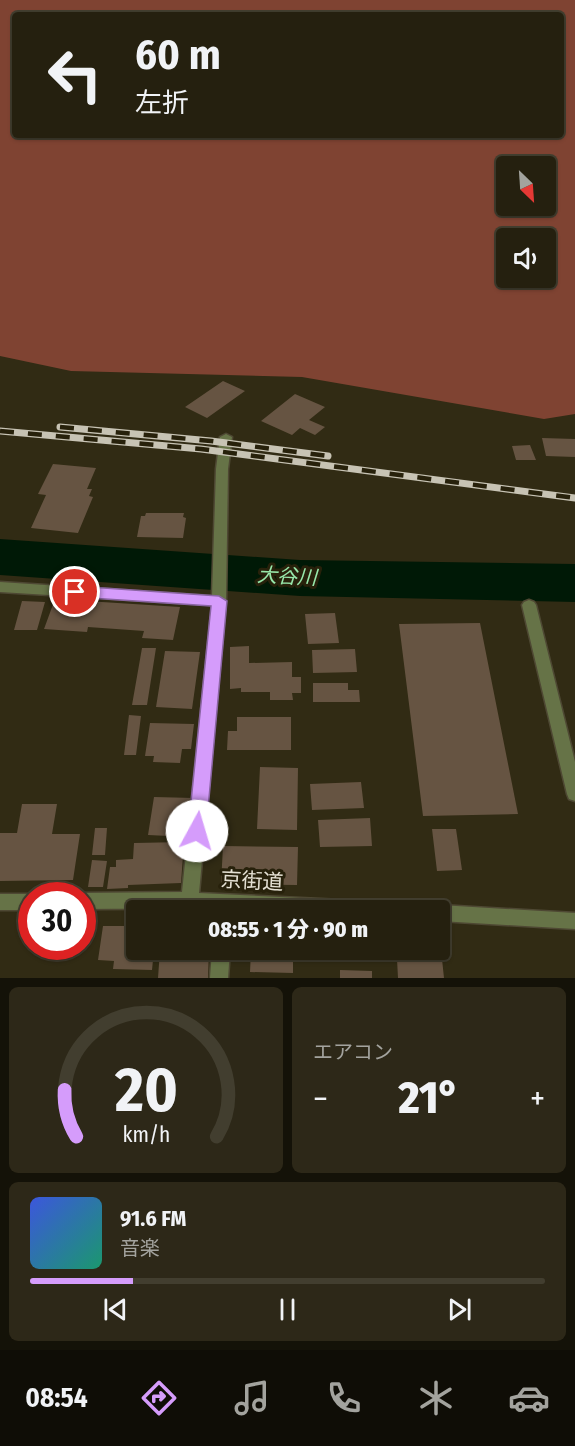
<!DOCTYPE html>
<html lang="ja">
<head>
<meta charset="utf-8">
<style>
	body { margin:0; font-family:"Fira Sans Condensed","Noto Sans JP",sans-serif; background:#2d2818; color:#f1f3f6; height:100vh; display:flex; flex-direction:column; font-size:22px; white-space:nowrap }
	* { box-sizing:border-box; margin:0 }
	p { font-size:20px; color:#a3a39e }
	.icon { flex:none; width:33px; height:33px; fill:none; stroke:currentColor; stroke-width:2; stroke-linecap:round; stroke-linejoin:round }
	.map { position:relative; height:978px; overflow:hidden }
	.drawer { display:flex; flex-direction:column; gap:9px; padding:9px; background:#141208; flex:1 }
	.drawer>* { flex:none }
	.hud { position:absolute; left:12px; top:12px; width:552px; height:126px; border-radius:6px; box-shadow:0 2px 4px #0004,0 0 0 2px #423e2f; background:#25200f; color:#f1f3f6; overflow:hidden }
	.needle { width:39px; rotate:155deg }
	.buttons { position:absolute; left:496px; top:156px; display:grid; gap:12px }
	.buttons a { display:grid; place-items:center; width:60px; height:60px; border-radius:6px; background:#25200f; box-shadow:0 2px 4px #0004,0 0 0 2px #423e2f; font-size:30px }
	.speed { position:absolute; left:18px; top:882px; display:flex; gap:12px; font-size:30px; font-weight:700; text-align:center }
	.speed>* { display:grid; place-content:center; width:78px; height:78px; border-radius:50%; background:#25200f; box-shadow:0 2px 4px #0004,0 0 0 2px #423e2f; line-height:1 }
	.speed .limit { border:9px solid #d22; background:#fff; color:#111 }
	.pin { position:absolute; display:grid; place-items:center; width:51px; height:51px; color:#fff; margin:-26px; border:3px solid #fff; border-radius:50%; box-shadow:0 2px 6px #0007 }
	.me { position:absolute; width:66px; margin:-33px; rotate:6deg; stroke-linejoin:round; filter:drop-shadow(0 0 4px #0008) }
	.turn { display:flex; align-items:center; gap:21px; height:126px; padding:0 24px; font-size:27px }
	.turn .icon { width:78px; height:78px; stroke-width:2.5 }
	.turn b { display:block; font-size:42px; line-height:51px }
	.big { font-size:45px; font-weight:800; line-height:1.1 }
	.drawer .widget { flex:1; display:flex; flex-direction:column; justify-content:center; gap:9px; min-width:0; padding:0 21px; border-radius:9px; background:#2d2818 }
	.drawer .dial { align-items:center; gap:0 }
	.dial svg { height:156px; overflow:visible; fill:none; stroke:#423e2f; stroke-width:7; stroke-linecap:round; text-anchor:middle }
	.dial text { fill:#f1f3f6; stroke:none }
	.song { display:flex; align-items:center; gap:18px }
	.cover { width:72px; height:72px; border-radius:9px; background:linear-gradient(135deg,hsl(230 70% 55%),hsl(160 70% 35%)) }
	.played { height:6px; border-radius:3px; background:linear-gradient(90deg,#d59cfb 20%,#423e2f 20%) }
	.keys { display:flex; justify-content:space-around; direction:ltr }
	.heat { display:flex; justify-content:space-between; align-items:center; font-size:33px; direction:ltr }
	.drawer .tiles { flex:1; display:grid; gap:9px; grid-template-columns:1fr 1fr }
	.widget:last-child { grid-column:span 2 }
	.trip { position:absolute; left:126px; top:900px; width:324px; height:60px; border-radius:6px; background:#25200f; box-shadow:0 2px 4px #0004,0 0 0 2px #423e2f; font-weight:800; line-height:60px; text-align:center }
	.tab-bar { display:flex; height:96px; justify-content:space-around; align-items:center; background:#0f0d06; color:#a3a39e }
	.tab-bar .icon { width:42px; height:42px }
	.tab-bar .active { color:#d59cfb }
	.tab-bar b { font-size:27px; color:#f1f3f6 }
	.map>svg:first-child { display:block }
</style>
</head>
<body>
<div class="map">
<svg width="575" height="978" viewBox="0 0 575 978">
	<rect width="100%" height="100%" fill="#312b14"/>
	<path fill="#7f4332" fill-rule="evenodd" d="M 0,0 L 575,0 L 575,414 L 544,419 L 302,377 L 71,371 L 0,356 ZM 15,15 L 561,15 L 561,135 L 15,135 ZM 507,166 L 546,166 L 546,206 L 507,206 ZM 507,238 L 546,238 L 546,278 L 507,278 Z"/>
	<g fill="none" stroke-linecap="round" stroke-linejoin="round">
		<path fill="#001906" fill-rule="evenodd" d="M 0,539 L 300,560 L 575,564 L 575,602 L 300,596 L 0,575 Z"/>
	</g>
	<path fill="#665442" d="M 223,381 L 245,391 L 207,418 L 185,407 Z
		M 295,394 L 325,407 L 309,420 L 325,427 L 315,435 L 300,428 L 292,435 L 261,421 Z
		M 542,438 L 575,439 L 575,457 L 546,456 Z
		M 530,445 L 536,460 L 516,460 L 512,446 Z
		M 53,464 L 96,468 L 87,489 L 92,489 L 89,496 L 93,497 L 78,533 L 31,528 L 46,495 L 38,494 Z
		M 146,513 L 184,513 L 183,517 L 186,518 L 183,538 L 137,537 L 141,516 L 145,516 Z
		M 55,599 L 180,607 L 173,640 L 142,638 L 144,631 L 88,627 L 87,632 L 44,629 Z
		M 22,601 L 45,602 L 37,630 L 14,630 Z
		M 335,613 L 339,643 L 308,644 L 305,614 Z
		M 480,623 L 518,814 L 423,816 L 399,624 Z
		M 249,646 L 249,663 L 292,662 L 292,677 L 301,677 L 301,693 L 292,693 L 293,700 L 270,700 L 270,692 L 241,692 L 241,688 L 230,689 L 230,647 Z
		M 142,648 L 156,648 L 147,705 L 132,705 Z
		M 355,649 L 357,672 L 313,673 L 312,650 Z
		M 165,651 L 200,652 L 192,709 L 156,707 Z
		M 313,683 L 348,683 L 348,690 L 359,690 L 360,702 L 313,702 Z
		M 129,715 L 141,716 L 136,755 L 124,755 Z
		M 237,717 L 291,717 L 291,750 L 227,750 L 228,731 L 237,731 Z
		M 150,723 L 194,724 L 191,749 L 182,749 L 180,763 L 153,762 L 154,756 L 145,756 Z
		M 260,767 L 298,768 L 297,830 L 257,829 Z
		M 361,782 L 364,808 L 312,810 L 310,784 Z
		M 154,797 L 194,798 L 189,837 L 148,835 Z
		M 22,804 L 57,804 L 52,834 L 80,834 L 73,880 L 0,881 L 0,833 L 17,833 Z
		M 370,818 L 372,846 L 320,847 L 318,820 Z
		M 95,828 L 107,828 L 105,855 L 92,855 Z
		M 432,829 L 456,829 L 462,870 L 437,871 Z
		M 184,842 L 181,883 L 128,885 L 128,888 L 107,889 L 110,867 L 116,867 L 116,860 L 133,859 L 134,843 Z
		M 223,846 L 298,847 L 297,885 L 221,884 Z
		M 92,860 L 107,861 L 103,887 L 88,887 Z
		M 103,926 L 136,926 L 136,950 L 154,950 L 152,970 L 113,969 L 114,961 L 98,960 Z
		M 160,950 L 209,950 L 208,978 L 158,978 Z
		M 251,950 L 293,950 L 293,973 L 250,972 Z
		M 336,950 L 378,950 L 378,961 L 336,960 Z
		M 397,959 L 442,959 L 444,978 L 398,978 Z
		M 340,970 L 372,971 L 372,978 L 340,978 Z"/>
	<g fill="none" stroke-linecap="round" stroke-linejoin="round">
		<defs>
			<path id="street" d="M 226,434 L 232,437 L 228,469 L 226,601 L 199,893 L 383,902 L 389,904 L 391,910 C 288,910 185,908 82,909 L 82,896 L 76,896 L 82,893 L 182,892 L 212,605 L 0,592 L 0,582 L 212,596 L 216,469 L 220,437 Z
				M 529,600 L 534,602 L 536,605 L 575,762 L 575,801 L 569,799 L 567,794 L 522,605 L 524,602 Z
				M 0,894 L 32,894 L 35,896 L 32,896 L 32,910 L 0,910 Z
				M 440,905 L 575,913 L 575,929 L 440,921 L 440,910 L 433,910 L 434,907 Z
				M 212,950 L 230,950 L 228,978 L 210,978 Z"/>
		</defs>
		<use href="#street" stroke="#4e4833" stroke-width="3"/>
		<use href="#street" fill="#667347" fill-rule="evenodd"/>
		<defs>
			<path id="rail" d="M 60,427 L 211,441 L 328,456
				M 0,431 L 201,449 L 575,498"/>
		</defs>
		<use href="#rail" stroke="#c7c3b4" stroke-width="7"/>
		<use href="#rail" stroke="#27210b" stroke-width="4.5" stroke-dasharray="14" stroke-linecap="butt"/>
	</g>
	<path fill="#d59cfb" stroke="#8a65a3" stroke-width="1.5" d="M 75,586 L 219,596 L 227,601 L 206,831 L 203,836 L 197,839 L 190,836 L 188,831 L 211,606 L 75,597 L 68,592 Z"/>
	<g text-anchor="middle" stroke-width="6" stroke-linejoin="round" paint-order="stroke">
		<g font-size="20" font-style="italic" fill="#98e9ab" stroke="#27210b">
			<text transform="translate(287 576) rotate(3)" y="7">大谷川</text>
		</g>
		<g font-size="21" fill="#e4e0d3" stroke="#27210b">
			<text transform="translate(252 881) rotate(3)" y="7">京街道</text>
		</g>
	</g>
</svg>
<div class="buttons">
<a><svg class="needle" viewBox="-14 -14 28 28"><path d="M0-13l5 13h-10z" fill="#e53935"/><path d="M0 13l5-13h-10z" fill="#a3a39e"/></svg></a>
<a><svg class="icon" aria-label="sound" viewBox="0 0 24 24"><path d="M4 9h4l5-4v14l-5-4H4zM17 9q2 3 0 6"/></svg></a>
</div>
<div class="speed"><div class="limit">30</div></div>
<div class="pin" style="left:75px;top:592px;background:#d93025"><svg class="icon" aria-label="arrive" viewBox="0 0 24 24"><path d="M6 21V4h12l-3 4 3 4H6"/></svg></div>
<svg class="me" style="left:197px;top:831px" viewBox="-20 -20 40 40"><circle r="19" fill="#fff"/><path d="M0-13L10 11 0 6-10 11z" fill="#d59cfb"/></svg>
<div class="trip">08:55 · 1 分 · 90 m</div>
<div class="hud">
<div class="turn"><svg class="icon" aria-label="left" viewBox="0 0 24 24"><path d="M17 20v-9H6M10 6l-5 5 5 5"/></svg><div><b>60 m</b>左折</div></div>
</div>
</div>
<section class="drawer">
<div class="tiles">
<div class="widget dial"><svg viewBox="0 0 100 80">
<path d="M14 69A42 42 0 1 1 86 69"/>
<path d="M14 69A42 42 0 0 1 8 45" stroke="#d59cfb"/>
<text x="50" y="56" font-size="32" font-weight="700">20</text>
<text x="50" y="72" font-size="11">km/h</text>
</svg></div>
<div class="widget"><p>エアコン</p>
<div class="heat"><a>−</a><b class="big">21°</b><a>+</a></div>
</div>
<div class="widget">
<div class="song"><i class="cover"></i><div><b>91.6 FM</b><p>音楽</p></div></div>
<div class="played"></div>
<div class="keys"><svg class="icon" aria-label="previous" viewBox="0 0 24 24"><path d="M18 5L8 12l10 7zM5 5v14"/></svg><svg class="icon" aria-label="pause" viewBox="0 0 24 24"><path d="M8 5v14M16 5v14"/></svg><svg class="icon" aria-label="next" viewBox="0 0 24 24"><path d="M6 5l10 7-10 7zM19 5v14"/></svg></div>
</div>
</div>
</section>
<nav class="tab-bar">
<b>08:54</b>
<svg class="icon active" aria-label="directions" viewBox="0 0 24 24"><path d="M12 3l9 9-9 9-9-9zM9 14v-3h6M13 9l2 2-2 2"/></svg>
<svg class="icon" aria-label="music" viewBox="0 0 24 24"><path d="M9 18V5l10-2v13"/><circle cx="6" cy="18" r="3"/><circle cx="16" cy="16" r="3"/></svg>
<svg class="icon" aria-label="phone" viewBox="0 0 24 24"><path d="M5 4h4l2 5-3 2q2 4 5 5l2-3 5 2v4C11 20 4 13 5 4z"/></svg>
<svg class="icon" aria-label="climate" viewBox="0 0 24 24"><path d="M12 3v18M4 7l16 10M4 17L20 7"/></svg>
<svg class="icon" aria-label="car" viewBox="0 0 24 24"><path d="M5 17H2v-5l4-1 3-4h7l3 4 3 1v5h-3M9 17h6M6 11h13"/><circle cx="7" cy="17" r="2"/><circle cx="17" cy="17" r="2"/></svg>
</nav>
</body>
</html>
